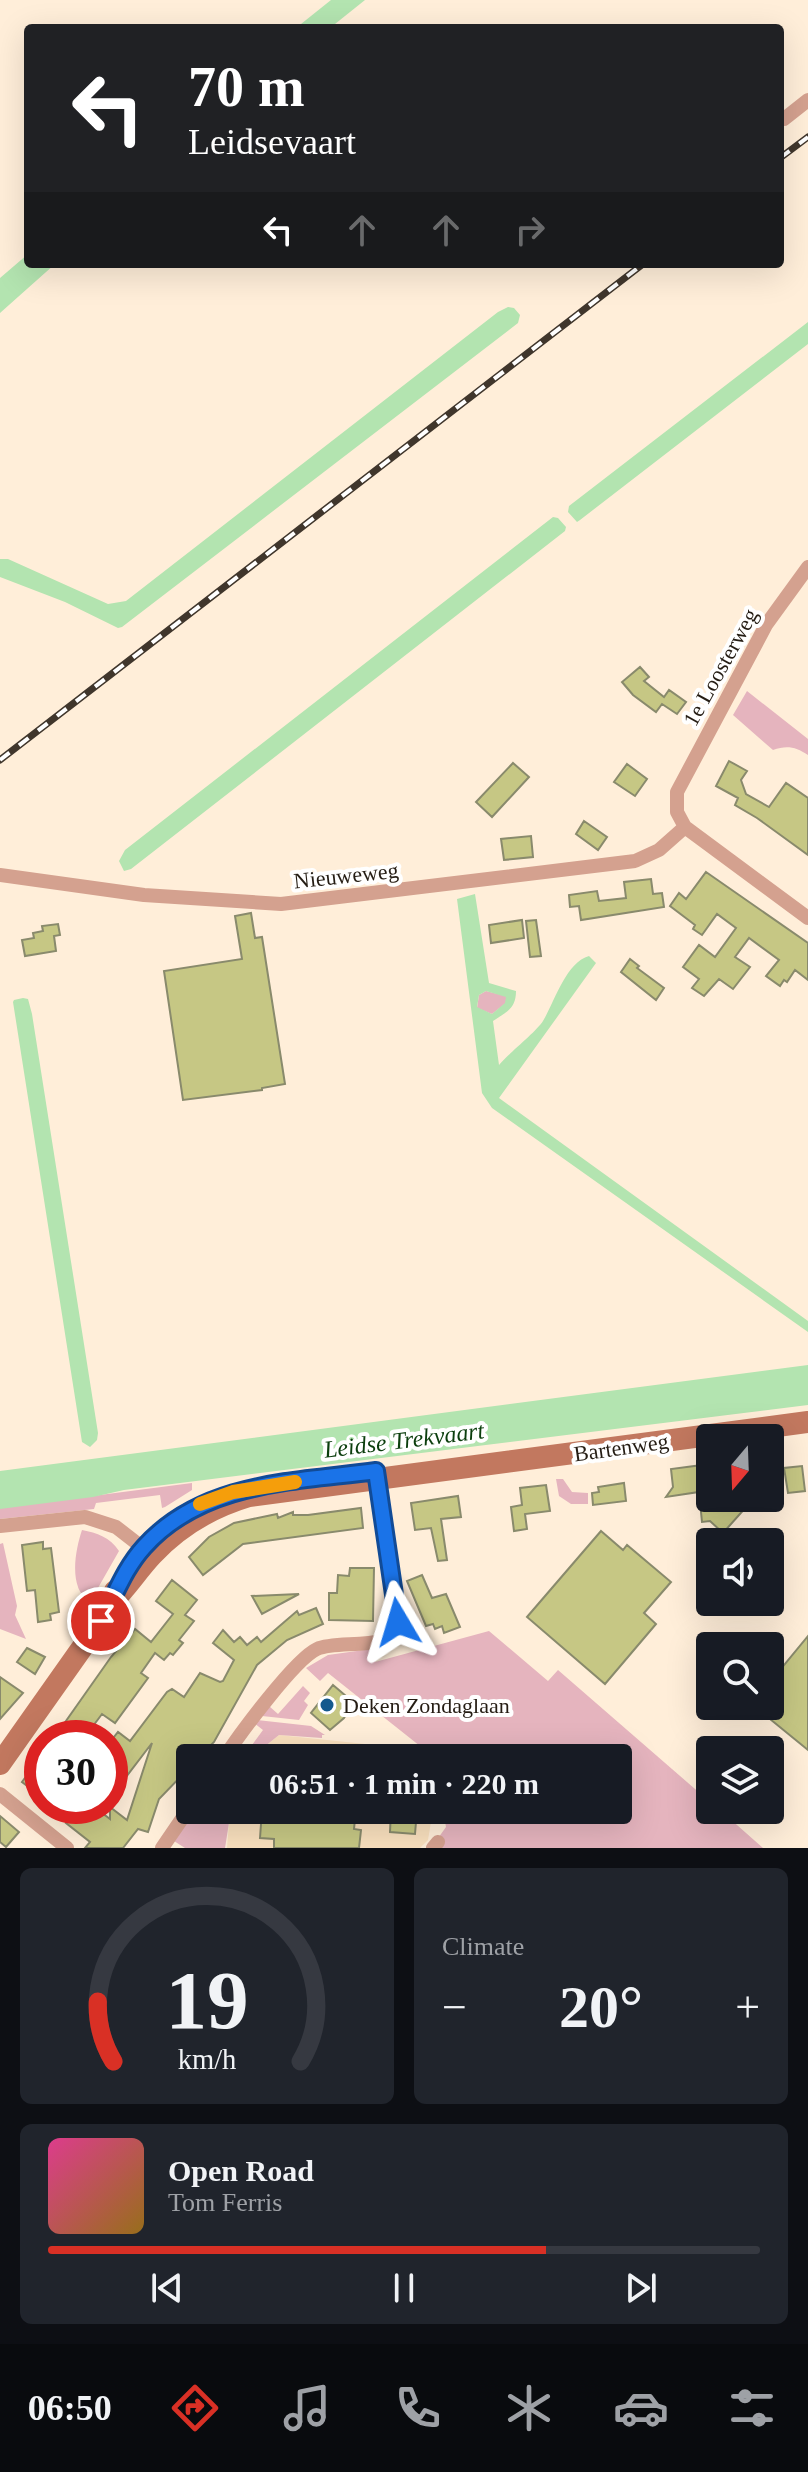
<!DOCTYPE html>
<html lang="en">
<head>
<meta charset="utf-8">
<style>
	body { margin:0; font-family:Georgia,serif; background:#20242c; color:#f1f3f6; height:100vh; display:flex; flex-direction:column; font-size:30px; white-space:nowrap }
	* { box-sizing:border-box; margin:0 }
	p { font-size:26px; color:#9ea1a6 }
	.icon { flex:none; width:44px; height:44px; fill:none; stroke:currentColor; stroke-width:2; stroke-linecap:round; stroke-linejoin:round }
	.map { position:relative; height:1848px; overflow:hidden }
	.side { display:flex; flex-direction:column; gap:20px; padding:20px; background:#0d0f14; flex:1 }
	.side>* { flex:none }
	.guide { position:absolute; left:24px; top:24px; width:760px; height:244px; border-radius:8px; box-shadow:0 8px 32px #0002; background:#202124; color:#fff; overflow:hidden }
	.needle { width:52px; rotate:199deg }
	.controls { position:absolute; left:696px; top:1424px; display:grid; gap:16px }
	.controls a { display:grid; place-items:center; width:88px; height:88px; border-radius:8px; background:#171b24; box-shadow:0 8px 32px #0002; font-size:40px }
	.speed { position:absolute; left:24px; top:1720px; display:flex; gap:16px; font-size:40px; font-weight:700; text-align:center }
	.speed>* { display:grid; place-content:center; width:104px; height:104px; border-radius:50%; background:#171b24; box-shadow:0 8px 32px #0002; line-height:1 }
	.speed .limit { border:12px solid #d22; background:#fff; color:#111 }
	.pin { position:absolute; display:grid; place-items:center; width:68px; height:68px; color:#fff; margin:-34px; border:4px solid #fff; border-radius:50%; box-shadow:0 2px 8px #0007 }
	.me { position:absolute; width:88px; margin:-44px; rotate:353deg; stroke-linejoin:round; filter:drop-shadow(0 0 6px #0008) }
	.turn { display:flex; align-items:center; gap:28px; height:168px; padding:0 32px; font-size:36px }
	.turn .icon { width:104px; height:104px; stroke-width:2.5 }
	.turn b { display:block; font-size:56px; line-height:68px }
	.lanes { display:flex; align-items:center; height:76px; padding:0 32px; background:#0003; justify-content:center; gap:40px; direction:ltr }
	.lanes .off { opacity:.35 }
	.big { font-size:60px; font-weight:700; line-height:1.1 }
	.side .card { flex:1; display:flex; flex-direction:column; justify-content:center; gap:12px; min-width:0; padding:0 28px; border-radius:12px; background:#20242c }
	.side .dial { align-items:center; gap:0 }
	.dial svg { height:208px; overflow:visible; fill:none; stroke:#363941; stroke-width:7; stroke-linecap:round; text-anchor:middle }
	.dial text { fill:#f1f3f6; stroke:none }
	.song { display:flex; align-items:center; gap:24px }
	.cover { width:96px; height:96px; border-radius:12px; background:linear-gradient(135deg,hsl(330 70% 55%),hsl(40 70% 35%)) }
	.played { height:8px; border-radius:4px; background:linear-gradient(90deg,#d93025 70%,#363941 70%) }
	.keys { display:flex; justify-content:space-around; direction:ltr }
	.heat { display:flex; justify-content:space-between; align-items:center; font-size:44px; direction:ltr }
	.side .tiles { flex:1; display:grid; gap:20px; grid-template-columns:1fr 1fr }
	.card:last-child { grid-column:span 2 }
	.trip { position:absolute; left:176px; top:1744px; width:456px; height:80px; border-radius:8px; background:#171b24; box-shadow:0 8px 32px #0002; font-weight:700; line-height:80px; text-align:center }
	.tab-bar { display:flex; height:128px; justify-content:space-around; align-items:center; background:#090b0e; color:#9ea1a6 }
	.tab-bar .icon { width:56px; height:56px }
	.tab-bar .selected { color:#d93025 }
	.tab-bar b { font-size:36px; color:#f1f3f6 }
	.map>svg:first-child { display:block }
</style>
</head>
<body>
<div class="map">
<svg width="808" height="1848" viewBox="0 0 808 1848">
	<rect width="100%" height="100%" fill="#ffeed9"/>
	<path fill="#f9e0be" d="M 279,1735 L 442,1752 L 441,1758 L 266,1758 L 259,1751 Z
		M 230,1810 L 433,1810 L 428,1840 L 420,1848 L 227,1848 Z"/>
	<path fill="#e5b4be" d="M 747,691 L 808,739 L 808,755 C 796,747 787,745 773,750 L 733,715 Z
		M 486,991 L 506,996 L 506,1003 L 492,1014 L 477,1008 L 479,995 Z
		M 556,1479 L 563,1479 L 572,1492 L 588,1493 L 588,1504 L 571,1504 L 559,1496 Z
		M 192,1483 L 192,1490 L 165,1507 L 162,1508 L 160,1495 L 96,1503 L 94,1509 L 0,1519 L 0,1508 Z
		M 82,1530 C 97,1533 110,1537 119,1551 L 90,1602 C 68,1589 75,1551 82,1530 Z
		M 3,1543 L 17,1606 L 15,1615 L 26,1639 L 0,1629 L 0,1544 Z
		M 489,1631 L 548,1681 L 558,1670 L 710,1802 L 710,1810 L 720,1810 L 763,1848 L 431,1848 L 446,1827 L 443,1810 L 618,1810 L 618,1758 L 495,1758 L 499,1752 L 495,1748 L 482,1758 L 447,1758 L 448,1750 L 425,1750 L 328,1673 L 320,1681 L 306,1668 L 328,1655 L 371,1649 L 375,1662 Z
		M 303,1686 L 310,1693 L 304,1701 L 308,1705 L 299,1720 L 262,1716 L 269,1706 L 278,1714 Z
		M 257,1720 L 311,1726 L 325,1735 L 322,1735 L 322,1738 L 279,1735 L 259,1751 L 266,1758 L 229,1758 L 235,1750 L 244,1756 L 263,1730 L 254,1723 Z
		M 195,1810 L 231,1810 L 225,1848 L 185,1848 L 174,1841 Z"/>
	<path fill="#b3e4b0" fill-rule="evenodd" d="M 331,0 L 365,0 L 330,28 L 296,28 Z
		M 28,254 L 28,264 L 55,264 L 0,313 L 0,278 Z
		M 508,307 L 514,308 L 520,315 L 518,323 L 122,627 L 118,628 L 65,602 L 0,577 L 0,559 L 8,559 L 108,604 L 126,601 L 498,312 Z
		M 808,322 L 808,344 L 580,520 L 577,522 L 568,512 L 569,506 Z
		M 553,517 L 558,518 L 566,527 L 565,531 L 131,869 L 124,871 L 119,861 L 125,850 Z
		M 475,894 L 489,983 L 516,991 C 516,1009 506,1012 493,1021 L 499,1065 C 509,1053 536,1032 543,1021 C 554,1003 566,962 589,956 L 596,963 L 499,1098 L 808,1321 L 808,1332 L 492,1108 L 482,1093 L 457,899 ZM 486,991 L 506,997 L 505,1003 L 492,1014 L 477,1007 L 479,995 Z
		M 23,998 L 28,999 L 32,1014 L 98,1433 L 97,1440 L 90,1447 L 82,1442 L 13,1002 L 14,1000 Z
		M 808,1365 L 808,1405 L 124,1490 L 93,1497 L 0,1509 L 0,1471 Z"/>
	<path fill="#c6c784" stroke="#898a6c" stroke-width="2" d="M 640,667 L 649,677 L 644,681 L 664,697 L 669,690 L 686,702 L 677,714 L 662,704 L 656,712 L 633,695 L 622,682 Z
		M 729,761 L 747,771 L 741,780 L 746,794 L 769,807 L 786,783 L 808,798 L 808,855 L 757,818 L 735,805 L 738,798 L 716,786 Z
		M 513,763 L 529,777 L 492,817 L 476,802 Z
		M 627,764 L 647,779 L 635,796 L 614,782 Z
		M 584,821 L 607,837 L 598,850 L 576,834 Z
		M 531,836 L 533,857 L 504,860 L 501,839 Z
		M 706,872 L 808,943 L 808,980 L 795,970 L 787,982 L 784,980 L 780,986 L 766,976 L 779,960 L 749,938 L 735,957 L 750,967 L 733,989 L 719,979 L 704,996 L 692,988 L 699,979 L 683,967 L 699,945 L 715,957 L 736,928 L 717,914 L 702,935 L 693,929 L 695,925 L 670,906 L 679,893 L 686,899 Z
		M 651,879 L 653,894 L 662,893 L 664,907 L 581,920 L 579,906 L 570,907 L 569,895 L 597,891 L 599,901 L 626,898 L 624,882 Z
		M 251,913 L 255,938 L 262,937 L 285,1084 L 262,1088 L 262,1090 L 183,1100 L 164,971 L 242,959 L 235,916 Z
		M 522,920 L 524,938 L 491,943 L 489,925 Z
		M 536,920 L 541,956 L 530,957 L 526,921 Z
		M 58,924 L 60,935 L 54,936 L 56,951 L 25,956 L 22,940 L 34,938 L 33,933 L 43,931 L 42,926 Z
		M 630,959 L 639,966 L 637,968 L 664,988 L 656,1000 L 621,972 Z
		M 710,1464 L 710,1498 L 737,1498 L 747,1506 L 723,1533 L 710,1521 L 702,1522 L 699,1492 L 666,1497 L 673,1487 L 671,1469 Z
		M 802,1466 L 805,1491 L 788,1493 L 784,1468 Z
		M 624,1483 L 626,1501 L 593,1505 L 592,1493 L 599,1492 L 598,1487 Z
		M 546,1485 L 550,1511 L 525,1514 L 527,1529 L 514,1531 L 511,1507 L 522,1505 L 520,1488 Z
		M 458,1496 L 461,1517 L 441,1519 L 447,1560 L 438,1561 L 431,1528 L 415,1530 L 411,1503 Z
		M 361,1508 L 363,1528 L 243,1544 L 203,1575 L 189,1557 L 209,1537 L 234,1523 L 277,1514 L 278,1518 L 293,1512 L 293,1515 L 308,1515 Z
		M 601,1531 L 623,1550 L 627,1545 L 671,1582 L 644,1613 L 656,1624 L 605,1684 L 527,1617 Z
		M 43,1542 L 43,1549 L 51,1548 L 59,1612 L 50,1614 L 51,1620 L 38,1622 L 35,1590 L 27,1591 L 22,1545 Z
		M 350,1568 L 374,1568 L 373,1621 L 329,1620 L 329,1593 L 337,1593 L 338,1575 L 349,1576 Z
		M 422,1575 L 432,1598 L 446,1594 L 460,1627 L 444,1633 L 442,1626 L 435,1629 L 433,1624 L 426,1626 L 407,1581 Z
		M 172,1580 L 197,1600 L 185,1615 L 194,1621 L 179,1640 L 183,1643 L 173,1655 L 170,1653 L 164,1660 L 155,1653 L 141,1673 L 148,1678 L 115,1723 L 102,1714 L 84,1738 L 54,1738 L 111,1657 L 135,1629 L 151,1642 L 173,1614 L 156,1601 Z
		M 299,1594 L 262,1614 L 252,1596 Z
		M 316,1608 L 323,1624 L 287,1640 L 257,1665 L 214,1742 L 198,1758 L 190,1758 L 190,1767 L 159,1799 L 148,1832 L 138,1829 L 123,1848 L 85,1848 L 90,1842 L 66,1823 L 80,1806 L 93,1806 L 110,1819 L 110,1807 L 127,1820 L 152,1743 L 110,1798 L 110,1742 L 118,1732 L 130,1741 L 167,1692 L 172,1689 L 184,1697 L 200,1673 L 220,1682 L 223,1681 L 234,1660 L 213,1643 L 223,1630 L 234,1642 L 240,1637 L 247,1645 L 257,1637 L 261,1642 L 297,1611 L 299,1615 Z
		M 808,1636 L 808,1750 L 754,1706 L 770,1706 L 770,1682 Z
		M 27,1648 L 45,1657 L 35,1674 L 17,1662 Z
		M 0,1677 L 23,1693 L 0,1719 Z
		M 333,1685 L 353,1702 L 344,1718 L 330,1730 L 311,1713 Z
		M 42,1755 L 42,1797 L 22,1782 Z
		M 262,1810 L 356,1810 L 354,1829 L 361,1830 L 359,1848 L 274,1848 L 274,1839 L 260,1838 Z
		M 391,1810 L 417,1810 L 415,1834 L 390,1832 Z
		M 0,1816 L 19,1832 L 6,1847 L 0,1842 Z"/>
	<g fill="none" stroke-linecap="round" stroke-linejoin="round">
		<path stroke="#d4a18f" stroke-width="14" d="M 784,119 L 808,100
			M 808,567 L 766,625 L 677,792 L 677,812 L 685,827 L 808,918
			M 0,875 L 144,895 L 281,904 L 635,861 L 659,850 L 685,827
			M 0,1526 L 85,1517 L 116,1527 L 152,1555
			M 224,1758 C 239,1735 295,1659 317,1649 C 339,1639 397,1653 398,1622 L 376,1472
			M 0,1794 L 67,1848
			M 162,1848 L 190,1807
			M 433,1848 L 438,1842"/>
		<path stroke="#c2785f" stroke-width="22" d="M 110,1604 C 126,1589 137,1571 152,1555 C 178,1527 212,1507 249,1496 L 808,1422
			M 0,1764 L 101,1621 L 115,1591"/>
		<defs>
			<path id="rail" d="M 780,158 L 808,137
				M 0,760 L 643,264"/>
		</defs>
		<use href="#rail" stroke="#40362c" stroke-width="7"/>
		<use href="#rail" stroke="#fff" stroke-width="4" stroke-dasharray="12" stroke-linecap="butt"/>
	</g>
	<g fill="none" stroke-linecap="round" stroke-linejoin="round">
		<defs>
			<path id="route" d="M 101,1621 C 115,1596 124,1569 144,1547 C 203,1481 295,1482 376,1471 L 398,1622"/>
		</defs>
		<use href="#route" stroke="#114b97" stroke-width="20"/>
		<use href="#route" stroke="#1a73e8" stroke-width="14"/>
		<path stroke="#f59e0b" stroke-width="14" d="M 200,1504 L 233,1492 L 295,1482"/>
	</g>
	<circle fill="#14598d" stroke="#fff" stroke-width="3" cx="327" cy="1705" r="8"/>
	<g text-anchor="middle" stroke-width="8" stroke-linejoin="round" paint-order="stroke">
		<g font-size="22" fill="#251d14" stroke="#fff">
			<text transform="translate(720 667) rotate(-61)" y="8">1e Loosterweg</text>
			<text transform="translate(346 875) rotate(-6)" y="8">Nieuweweg</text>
			<text transform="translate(621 1447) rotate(-8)" y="8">Bartenweg</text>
		</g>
		<g font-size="22" fill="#251d14" stroke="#fff" text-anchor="start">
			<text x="343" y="1713">Deken Zondaglaan</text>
		</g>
		<g font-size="24" font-style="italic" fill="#0b3e0d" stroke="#fff">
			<text transform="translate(404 1440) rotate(-7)" y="8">Leidse Trekvaart</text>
		</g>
	</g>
</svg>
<div class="controls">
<a><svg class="needle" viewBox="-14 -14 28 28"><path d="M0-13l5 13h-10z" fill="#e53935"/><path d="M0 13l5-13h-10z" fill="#9ea1a6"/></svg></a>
<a><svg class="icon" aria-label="sound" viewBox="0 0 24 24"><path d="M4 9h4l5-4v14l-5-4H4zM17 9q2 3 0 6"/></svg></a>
<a><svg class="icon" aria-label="search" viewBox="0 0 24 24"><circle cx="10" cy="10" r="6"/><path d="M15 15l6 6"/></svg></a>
<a><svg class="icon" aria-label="layers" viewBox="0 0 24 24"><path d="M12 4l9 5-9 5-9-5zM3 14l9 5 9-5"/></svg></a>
</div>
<div class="speed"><div class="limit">30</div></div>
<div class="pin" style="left:101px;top:1621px;background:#d93025"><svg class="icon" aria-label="arrive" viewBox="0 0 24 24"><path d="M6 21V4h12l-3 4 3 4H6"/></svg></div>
<svg class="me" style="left:398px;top:1622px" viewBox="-20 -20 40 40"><path d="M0-17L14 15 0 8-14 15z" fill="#1a73e8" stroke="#fff" stroke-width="4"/></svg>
<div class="trip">06:51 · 1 min · 220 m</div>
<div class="guide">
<div class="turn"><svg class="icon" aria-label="left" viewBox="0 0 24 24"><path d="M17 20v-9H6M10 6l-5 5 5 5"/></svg><div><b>70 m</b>Leidsevaart</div></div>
<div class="lanes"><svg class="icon" aria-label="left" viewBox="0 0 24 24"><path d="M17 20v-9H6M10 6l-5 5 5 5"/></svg><svg class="icon off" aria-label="ahead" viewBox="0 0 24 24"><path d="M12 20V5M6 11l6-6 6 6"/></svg><svg class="icon off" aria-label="ahead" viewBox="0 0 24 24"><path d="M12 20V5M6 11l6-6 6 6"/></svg><svg class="icon off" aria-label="right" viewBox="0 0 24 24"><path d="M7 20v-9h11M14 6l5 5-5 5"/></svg></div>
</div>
</div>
<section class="side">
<div class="tiles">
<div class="card dial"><svg viewBox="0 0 100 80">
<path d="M14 69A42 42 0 1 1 86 69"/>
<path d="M14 69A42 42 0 0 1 8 46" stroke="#d93025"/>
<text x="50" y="56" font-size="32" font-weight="700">19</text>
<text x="50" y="72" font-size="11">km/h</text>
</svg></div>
<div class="card"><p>Climate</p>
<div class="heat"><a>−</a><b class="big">20°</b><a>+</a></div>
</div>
<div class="card">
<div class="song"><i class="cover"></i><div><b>Open Road</b><p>Tom Ferris</p></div></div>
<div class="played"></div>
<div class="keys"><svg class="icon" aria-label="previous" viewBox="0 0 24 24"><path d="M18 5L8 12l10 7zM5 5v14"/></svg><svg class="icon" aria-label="pause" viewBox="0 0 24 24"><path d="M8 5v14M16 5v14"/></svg><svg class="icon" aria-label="next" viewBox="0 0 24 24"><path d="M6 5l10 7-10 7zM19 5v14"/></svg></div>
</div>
</div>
</section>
<nav class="tab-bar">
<b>06:50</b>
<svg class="icon selected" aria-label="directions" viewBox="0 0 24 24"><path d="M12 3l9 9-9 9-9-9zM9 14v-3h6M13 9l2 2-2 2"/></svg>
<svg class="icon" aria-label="music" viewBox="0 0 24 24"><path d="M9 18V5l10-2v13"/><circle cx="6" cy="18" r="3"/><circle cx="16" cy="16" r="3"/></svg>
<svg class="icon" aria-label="phone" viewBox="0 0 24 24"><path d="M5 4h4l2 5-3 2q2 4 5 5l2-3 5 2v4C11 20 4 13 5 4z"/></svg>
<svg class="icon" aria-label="climate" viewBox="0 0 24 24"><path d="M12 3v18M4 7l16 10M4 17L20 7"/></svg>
<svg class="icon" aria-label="car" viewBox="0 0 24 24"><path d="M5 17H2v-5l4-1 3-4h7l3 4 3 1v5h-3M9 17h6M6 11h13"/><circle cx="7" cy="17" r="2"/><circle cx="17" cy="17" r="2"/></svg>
<svg class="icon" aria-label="filters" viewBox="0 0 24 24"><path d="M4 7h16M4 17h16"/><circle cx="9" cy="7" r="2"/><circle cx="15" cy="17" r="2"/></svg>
</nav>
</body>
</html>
